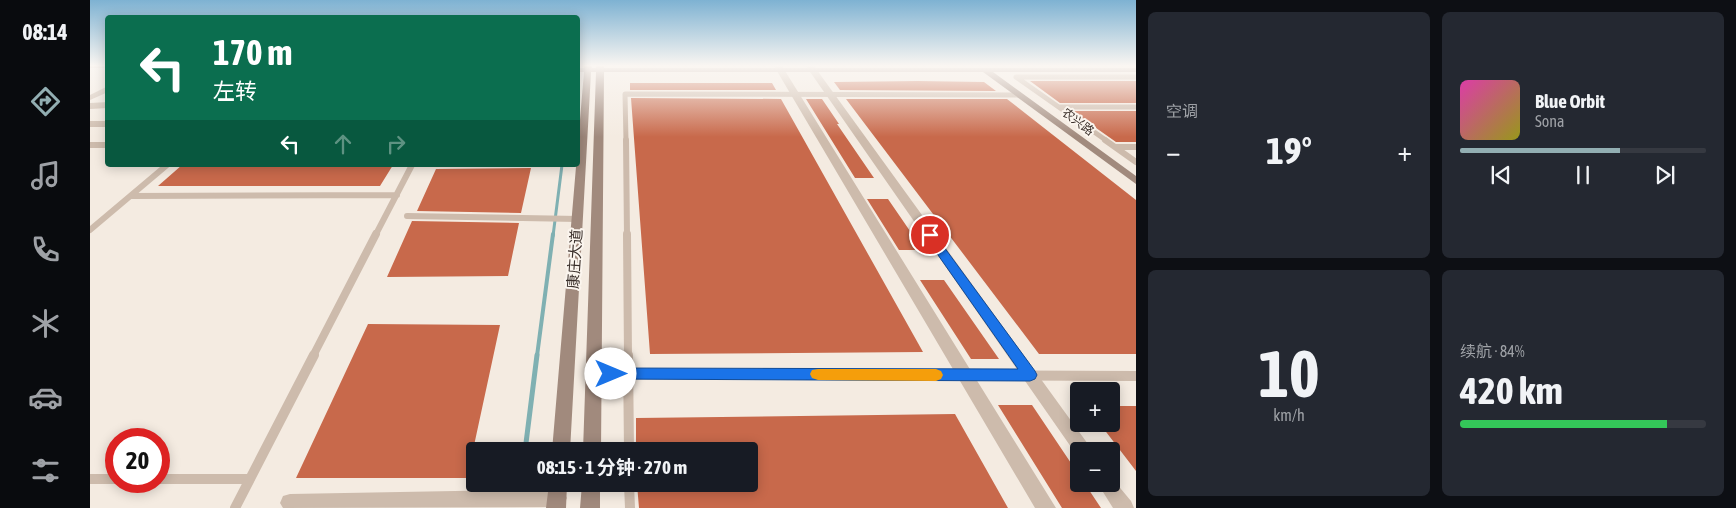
<!DOCTYPE html>
<html lang="zh">
<head>
<meta charset="utf-8">
<style>
	body { margin:0; font-family:"Asap Condensed","Noto Sans SC",sans-serif; background:#242831; color:#f1f3f6; height:100vh; display:flex; flex-direction:column; font-size:19px; white-space:nowrap }
	* { box-sizing:border-box; margin:0 }
	p { font-size:16px; color:#9ea1a6 }
	.icon { flex:none; width:28px; height:28px; fill:none; stroke:currentColor; stroke-width:2; stroke-linecap:round; stroke-linejoin:round }
	.map { position:relative; flex:1; overflow:hidden }
	.sheet { display:flex; flex-direction:column; gap:12px; padding:12px; background:#0d0f14; width:600px }
	.sheet>* { flex:none }
	.top-card { position:absolute; left:15px; top:15px; width:475px; height:152px; border-radius:5px; box-shadow:0 2px 12px #0003; background:#0b6e4f; color:#fff; overflow:hidden }
	.controls { position:absolute; left:980px; top:382px; display:grid; gap:10px }
	.controls a { display:grid; place-items:center; width:50px; height:50px; border-radius:5px; background:#171b24; box-shadow:0 2px 12px #0003; font-size:25px }
	.speed { position:absolute; left:15px; top:428px; display:flex; gap:10px; font-size:25px; font-weight:700; text-align:center }
	.speed>* { display:grid; place-content:center; width:65px; height:65px; border-radius:50%; background:#171b24; box-shadow:0 2px 12px #0003; line-height:1 }
	.speed .limit { border:8px solid #d22; background:#fff; color:#111 }
	.pin { position:absolute; display:grid; place-items:center; width:42px; height:42px; color:#fff; margin:-21px; border:2px solid #fff; border-radius:50%; box-shadow:0 1px 5px #0007 }
	.me { position:absolute; width:55px; margin:-28px; rotate:90deg; stroke-linejoin:round; filter:drop-shadow(0 0 4px #0008) }
	.turn { display:flex; align-items:center; gap:18px; height:105px; padding:0 25px; font-size:22px }
	.turn .icon { width:65px; height:65px; stroke-width:2.5 }
	.turn b { display:block; font-size:35px; line-height:42px }
	.lanes { display:flex; align-items:center; height:48px; padding:0 25px; background:#0003; justify-content:center; gap:25px; direction:ltr }
	.lanes .off { opacity:.35 }
	.big { font-size:38px; font-weight:700; line-height:1.1 }
	.sheet .tile { flex:1; display:flex; flex-direction:column; justify-content:center; gap:8px; min-width:0; padding:0 18px; border-radius:8px; background:#242831 }
	.sheet .dial { align-items:center; gap:0 }
	.dial b { font-size:65px; line-height:1 }
	.song { display:flex; align-items:center; gap:15px }
	.cover { width:60px; height:60px; border-radius:8px; background:linear-gradient(135deg,hsl(320 70% 55%),hsl(60 70% 35%)) }
	.played { height:5px; border-radius:2px; background:linear-gradient(90deg,#92aeb2 65%,#363941 65%) }
	.keys { display:flex; justify-content:space-around; direction:ltr }
	.heat { display:flex; justify-content:space-between; align-items:center; font-size:28px; direction:ltr }
	.charge { height:8px; border-radius:4px; background:linear-gradient(90deg,#34c759 84%,#363941 0) }
	.sheet .tiles { flex:1; display:grid; gap:12px; grid-template-columns:repeat(2,1fr) }
	.trip { position:absolute; left:376px; top:442px; width:292px; height:50px; border-radius:5px; background:#171b24; box-shadow:0 2px 12px #0003; font-weight:700; line-height:50px; text-align:center }
	main { display:flex; flex:1; min-height:0 }
	.tab-bar { display:flex; flex-direction:column; width:90px; justify-content:space-around; align-items:center; background:#090b0e; color:#9ea1a6 }
	.tab-bar .icon { width:35px; height:35px }
	.tab-bar .on { color:#92aeb2 }
	.tab-bar b { font-size:22px; color:#f1f3f6 }
	.map>svg:first-child { display:block }
</style>
</head>
<body>
<main>
<nav class="tab-bar">
<b>08:14</b>
<svg class="icon on" aria-label="directions" viewBox="0 0 24 24"><path d="M12 3l9 9-9 9-9-9zM9 14v-3h6M13 9l2 2-2 2"/></svg>
<svg class="icon" aria-label="music" viewBox="0 0 24 24"><path d="M9 18V5l10-2v13"/><circle cx="6" cy="18" r="3"/><circle cx="16" cy="16" r="3"/></svg>
<svg class="icon" aria-label="phone" viewBox="0 0 24 24"><path d="M5 4h4l2 5-3 2q2 4 5 5l2-3 5 2v4C11 20 4 13 5 4z"/></svg>
<svg class="icon" aria-label="climate" viewBox="0 0 24 24"><path d="M12 3v18M4 7l16 10M4 17L20 7"/></svg>
<svg class="icon" aria-label="car" viewBox="0 0 24 24"><path d="M5 17H2v-5l4-1 3-4h7l3 4 3 1v5h-3M9 17h6M6 11h13"/><circle cx="7" cy="17" r="2"/><circle cx="17" cy="17" r="2"/></svg>
<svg class="icon" aria-label="filters" viewBox="0 0 24 24"><path d="M4 7h16M4 17h16"/><circle cx="9" cy="7" r="2"/><circle cx="15" cy="17" r="2"/></svg>
</nav>
<div class="map">
<svg width="1046" height="508" viewBox="0 0 1046 508">
	<rect width="100%" height="100%" fill="#f4ebe1"/>
	<g fill="none" stroke-linecap="round" stroke-linejoin="round">
		<path stroke="#7fb0b2" stroke-width="3" d="M 463,236 L 472,165"/>
		<path stroke="#7fb0b2" stroke-width="4" d="M 447,356 L 463,234"/>
		<path stroke="#7fb0b2" stroke-width="5" d="M 435,451 L 447,355
			M 429,494 L 430,484"/>
	</g>
	<path fill="#c8694b" d="M 828,81 L 894,82 L 906,91 L 750,90 L 744,82 Z
		M 940,81 L 1046,81 L 1046,103 L 970,103 Z
		M 540,83 L 682,83 L 686,90 L 540,90 Z
		M 541,98 L 691,99 L 833,352 L 560,354 Z
		M 716,99 L 732,99 L 749,124 L 747,124 L 784,178 L 765,178 Z
		M 756,99 L 917,99 L 1046,200 L 1046,354 L 949,354 Z
		M 982,111 L 1046,111 L 1046,142 L 1026,142 Z
		M 92,165 L 303,165 L 290,186 L 68,186 Z
		M 441,168 L 431,213 L 327,211 L 346,169 Z
		M 777,199 L 798,199 L 833,250 L 809,250 Z
		M 322,221 L 429,223 L 418,276 L 297,277 Z
		M 830,280 L 854,280 L 909,359 L 881,359 Z
		M 278,324 L 410,325 L 377,478 L 206,478 Z
		M 908,405 L 942,405 L 989,475 L 989,484 L 995,484 L 1011,508 L 972,508 Z
		M 1021,406 L 1046,406 L 1046,471 L 1010,424 L 1021,424 Z
		M 865,414 L 918,508 L 549,508 L 547,484 L 660,484 L 660,451 L 546,451 L 546,418 Z"/>
	<g fill="none" stroke-linecap="round" stroke-linejoin="round">
		<path stroke="#cdbbac" stroke-width="5" d="M 969,107 L 1046,107
			M 536,141 L 535,94 L 930,95
			M 1017,141 L 926,77 L 1046,77"/>
		<path stroke="#cdbbac" stroke-width="6" d="M 536,140 L 537,236
			M 1015,140 L 1046,162
			M 1026,147 L 1046,147
			M 41,196 L 307,195
			M 317,216 L 488,219
			M 0,230 L 77,165
			M 285,236 L 322,165"/>
		<path stroke="#cdbbac" stroke-width="8" d="M 537,234 L 538,356
			M 223,356 L 286,234"/>
		<path stroke="#cdbbac" stroke-width="10" d="M 538,355 L 539,451
			M 503,374 L 1046,376
			M 0,479 L 26,479
			M 69,479 L 160,479
			M 539,484 L 540,508
			M 145,508 L 224,355"/>
		<path fill="#cdbbac" fill-rule="evenodd" d="M 684,66 L 692,66 L 966,508 L 945,508 Z
			M 716,66 L 724,66 L 1003,451 L 989,451 L 988,457 Z
			M 18,86 L 18,92 L 0,100 L 0,95 Z
			M 18,102 L 18,108 L 0,109 L 0,103 Z
			M 0,121 L 18,121 L 18,127 L 0,127 Z
			M 0,142 L 18,142 L 18,148 L 0,148 Z
			M 1021,477 L 1041,501 L 1044,508 L 1023,508 L 1008,484 L 1021,484 Z
			M 467,489 L 474,492 L 477,498 L 474,504 L 467,507 L 193,508 L 190,503 L 193,496 L 200,494 Z"/>
		<path fill="#a18a7d" fill-rule="evenodd" d="M 0,66 L 18,66 L 18,68 L 0,68 Z
			M 494,66 L 502,66 L 502,68 L 506,68 L 506,66 L 514,66 L 514,68 L 1046,68 L 1046,72 L 903,72 L 1046,176 L 1046,184 L 893,72 L 514,72 L 511,451 L 493,451 L 506,72 L 501,72 L 480,451 L 462,451 L 494,72 L 488,72 L 488,68 L 494,68 Z
			M 459,484 L 477,484 L 476,508 L 456,508 Z
			M 492,484 L 510,484 L 510,508 L 490,508 Z"/>
	</g>
	<linearGradient id="sky" x2="0" y2="1"><stop stop-color="#7eb2d2"/><stop offset="0.48" stop-color="#faf6f2"/><stop offset="1" stop-color="#faf6f2" stop-opacity="0"/></linearGradient>
	<rect width="1046" height="137" fill="url(#sky)"/>
	<path fill="#1a73e8" stroke="#114b97" d="M 840,231 L 843,232 L 945,371 L 947,375 L 945,379 L 940,381 L 521,379 L 516,378 L 514,374 L 516,370 L 521,368 L 928,369 L 834,235 Z"/>
	<path fill="#f59e0b" d="M 728,369 L 846,369 L 851,371 L 853,375 L 851,379 L 846,381 L 728,380 L 722,378 L 720,374 L 722,370 Z"/>
	<g text-anchor="middle" stroke-width="4" stroke-linejoin="round" paint-order="stroke">
		<g font-size="12" fill="#3b302b" stroke="#fbf5ee">
			<text transform="translate(988 122) rotate(37)" y="4">农兴路</text>
		</g>
		<g font-size="15" fill="#3b302b" stroke="#fbf5ee">
			<text transform="translate(485 259) rotate(-86)" y="5">康庄大道</text>
		</g>
	</g>
</svg>
<div class="controls">
<a>+</a>
<a>−</a>
</div>
<div class="speed"><div class="limit">20</div></div>
<div class="pin" style="left:840px;top:235px;background:#d93025"><svg class="icon" aria-label="arrive" viewBox="0 0 24 24"><path d="M6 21V4h12l-3 4 3 4H6"/></svg></div>
<svg class="me" style="left:521px;top:374px" viewBox="-20 -20 40 40"><circle r="19" fill="#fff"/><path d="M0-13L10 11 0 6-10 11z" fill="#1a73e8"/></svg>
<div class="trip">08:15 · 1 分钟 · 270 m</div>
<div class="top-card">
<div class="turn"><svg class="icon" aria-label="left" viewBox="0 0 24 24"><path d="M17 20v-9H6M10 6l-5 5 5 5"/></svg><div><b>170 m</b>左转</div></div>
<div class="lanes"><svg class="icon" aria-label="left" viewBox="0 0 24 24"><path d="M17 20v-9H6M10 6l-5 5 5 5"/></svg><svg class="icon off" aria-label="ahead" viewBox="0 0 24 24"><path d="M12 20V5M6 11l6-6 6 6"/></svg><svg class="icon off" aria-label="right" viewBox="0 0 24 24"><path d="M7 20v-9h11M14 6l5 5-5 5"/></svg></div>
</div>
</div>
<section class="sheet">
<div class="tiles">
<div class="tile"><p>空调</p>
<div class="heat"><a>−</a><b class="big">19°</b><a>+</a></div>
</div>
<div class="tile">
<div class="song"><i class="cover"></i><div><b>Blue Orbit</b><p>Sona</p></div></div>
<div class="played"></div>
<div class="keys"><svg class="icon" aria-label="previous" viewBox="0 0 24 24"><path d="M18 5L8 12l10 7zM5 5v14"/></svg><svg class="icon" aria-label="pause" viewBox="0 0 24 24"><path d="M8 5v14M16 5v14"/></svg><svg class="icon" aria-label="next" viewBox="0 0 24 24"><path d="M6 5l10 7-10 7zM19 5v14"/></svg></div>
</div>
<div class="tile dial"><b>10</b><p>km/h</p></div>
<div class="tile"><p>续航 · 84%</p><b class="big">420 km</b><div class="charge"></div></div>
</div>
</section>
</main>
</body>
</html>
